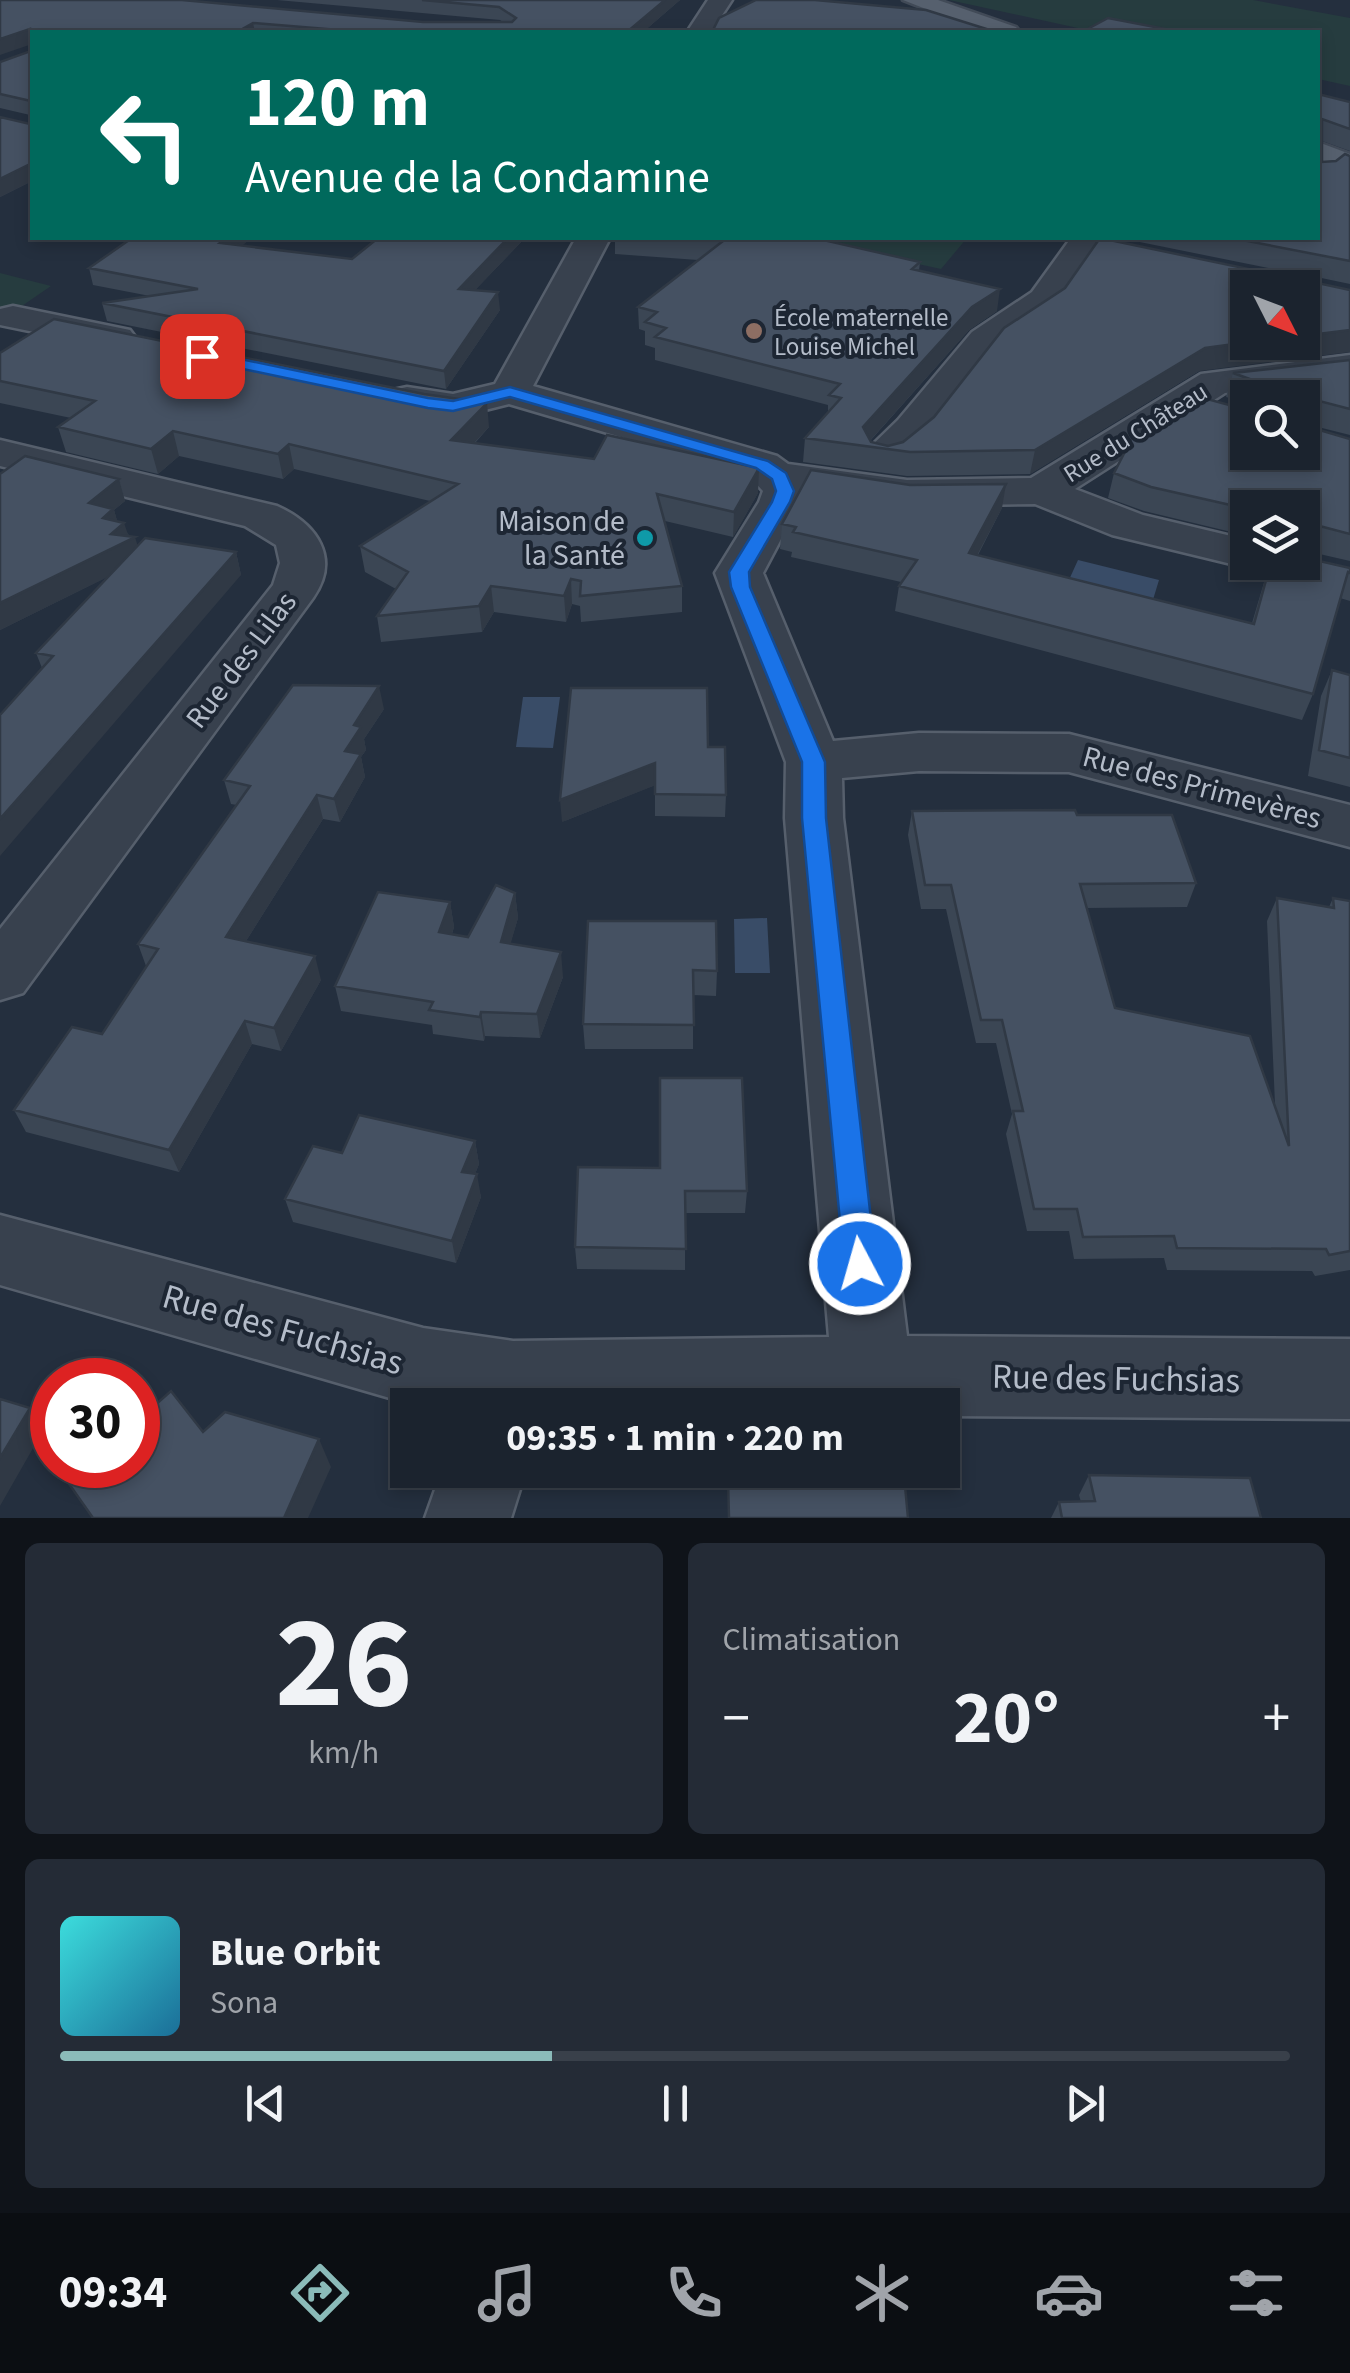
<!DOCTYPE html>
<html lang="fr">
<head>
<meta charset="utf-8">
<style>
	body { margin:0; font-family:"Source Sans 3",sans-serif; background:#242b36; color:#f1f3f6; height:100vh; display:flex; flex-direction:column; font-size:38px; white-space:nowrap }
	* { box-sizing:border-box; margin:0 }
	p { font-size:32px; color:#a0a4aa }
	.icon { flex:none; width:55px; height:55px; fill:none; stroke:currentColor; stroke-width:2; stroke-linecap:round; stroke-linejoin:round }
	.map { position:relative; height:1518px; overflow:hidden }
	.drawer { display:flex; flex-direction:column; gap:25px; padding:25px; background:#0f1319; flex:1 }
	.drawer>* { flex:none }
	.guide { position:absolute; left:30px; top:30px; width:1290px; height:210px; border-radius:0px; box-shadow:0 5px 15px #0003,0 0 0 2px #39404a; background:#00695c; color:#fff; overflow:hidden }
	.needle { width:65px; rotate:132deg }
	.buttons { position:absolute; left:1230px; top:270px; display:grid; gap:20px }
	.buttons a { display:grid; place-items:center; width:90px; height:90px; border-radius:0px; background:#1b232e; box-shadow:0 5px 15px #0003,0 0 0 2px #39404a; font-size:50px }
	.speed { position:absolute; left:30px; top:1358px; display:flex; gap:20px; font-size:50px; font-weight:700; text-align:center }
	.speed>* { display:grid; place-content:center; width:130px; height:130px; border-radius:50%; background:#1b232e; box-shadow:0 5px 15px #0003,0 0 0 2px #39404a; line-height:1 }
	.speed .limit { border:15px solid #d22; background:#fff; color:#111 }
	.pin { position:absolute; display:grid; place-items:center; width:85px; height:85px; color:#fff; margin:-42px; border-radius:20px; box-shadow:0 5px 15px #0006 }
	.me { position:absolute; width:110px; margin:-55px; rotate:354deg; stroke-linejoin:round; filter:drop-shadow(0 0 8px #0008) }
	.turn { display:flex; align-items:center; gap:35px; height:210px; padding:0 50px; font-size:45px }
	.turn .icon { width:130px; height:130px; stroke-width:2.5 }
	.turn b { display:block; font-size:70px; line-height:85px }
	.big { font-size:75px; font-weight:700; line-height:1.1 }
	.drawer .widget { flex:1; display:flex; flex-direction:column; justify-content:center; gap:15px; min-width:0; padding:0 35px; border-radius:15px; background:#242b36 }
	.drawer .dial { align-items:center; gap:0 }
	.dial b { font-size:130px; line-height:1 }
	.song { display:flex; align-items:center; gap:30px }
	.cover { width:120px; height:120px; border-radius:15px; background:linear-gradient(135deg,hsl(180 70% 55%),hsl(200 70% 35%)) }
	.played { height:10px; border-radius:5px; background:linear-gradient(90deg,#8bbbb9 40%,#39404a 40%) }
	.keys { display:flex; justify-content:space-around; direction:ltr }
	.heat { display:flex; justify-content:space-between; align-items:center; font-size:55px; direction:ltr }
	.drawer .tiles { flex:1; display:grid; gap:25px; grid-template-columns:1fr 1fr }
	.widget:last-child { grid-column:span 2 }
	.trip { position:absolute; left:390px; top:1388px; width:570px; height:100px; border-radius:0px; background:#1b232e; box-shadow:0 5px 15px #0003,0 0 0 2px #39404a; font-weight:700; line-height:100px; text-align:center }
	.dock { display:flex; height:160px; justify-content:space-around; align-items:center; background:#0b0e12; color:#a0a4aa }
	.dock .icon { width:70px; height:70px }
	.dock .on { color:#8bbbb9 }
	.dock b { font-size:45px; color:#f1f3f6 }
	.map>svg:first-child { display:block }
</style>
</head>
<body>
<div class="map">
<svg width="1350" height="1518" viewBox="0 0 1350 1518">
	<rect width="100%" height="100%" fill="#242f3e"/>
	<path fill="#263c3f" d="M 949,0 L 1253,0 L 1350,18 L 1350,86 L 1318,79 L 1318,32 L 1096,32 Z
		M 799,238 L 967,238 L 941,269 Z
		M 0,273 L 51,286 L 0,321 Z"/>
	<path fill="#394c67" d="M 1078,560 L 1159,580 L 1152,603 L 1063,593 Z
		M 523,697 L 560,697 L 553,748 L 516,747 Z
		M 767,918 L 770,973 L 735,973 L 734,919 Z"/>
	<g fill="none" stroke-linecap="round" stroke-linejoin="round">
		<defs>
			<path id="minor" d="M 708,0 L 732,0 L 711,32 L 687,32 Z
				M 576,238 L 610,238 L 533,386 L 777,456 L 788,464 L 907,480 L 1031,478 L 1201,374 L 1350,355 L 1350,379 L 1225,393 L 1075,489 L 1143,515 L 1248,540 L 1248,562 L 1264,564 L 1248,568 L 1112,535 L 1035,504 L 907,506 L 807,490 L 763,573 L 833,741 L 919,733 L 1069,734 L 1350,805 L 1350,847 L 1069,772 L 919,771 L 842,778 L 843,818 L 907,1336 L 1350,1339 L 1350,1419 L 942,1416 L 942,1405 L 414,1405 L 0,1285 L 0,1215 L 423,1328 L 513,1341 L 829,1337 L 785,818 L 786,762 L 715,573 L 759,502 L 763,491 L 747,474 L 509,404 L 453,418 L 393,408 L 387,399 L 393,390 L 407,387 L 453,394 L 495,384 Z
				M 1071,238 L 1105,238 L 1058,308 L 998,348 L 928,438 L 899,463 L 884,467 L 869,463 L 863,454 L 898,420 L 972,332 L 1032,292 Z
				M 13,306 L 130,330 L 136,338 L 130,346 L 117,349 L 0,325 L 0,309 Z
				M 0,440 L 277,506 C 317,524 341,558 313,598 L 23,993 L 0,1000 L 0,929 L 273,585 L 280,563 L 276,545 L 245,526 L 0,466 Z
				M 442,1470 L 526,1470 L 511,1518 L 425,1518 Z"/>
			<path id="major" d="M 903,0 L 938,0 L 1016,27 L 1020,32 L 984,32 Z
				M 1318,142 L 1350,154 L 1350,175 L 1318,162 Z"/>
		</defs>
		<use href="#minor" stroke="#565f6c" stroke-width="5"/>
		<use href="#major" stroke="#414a57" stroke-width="5"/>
		<use href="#minor" fill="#38414e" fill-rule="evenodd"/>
		<use href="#major" fill="#56606e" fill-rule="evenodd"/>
	</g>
	<path fill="#3b4654" d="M 0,0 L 423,22 L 503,22 L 500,20 L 277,0 L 680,0 L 643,32 L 32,32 L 32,181 L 0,197 L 0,117 L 30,124 L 30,115 L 0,108 L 0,62 L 31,51 L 31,44 Z
		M 1318,94 L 1350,102 L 1350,151 L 1322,141 L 1322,162 L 1336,161 L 1350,156 L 1350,284 L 1307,275 L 1199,371 L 1030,474 L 907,476 L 803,462 L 805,438 L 828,413 L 828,405 L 655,360 L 655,348 L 645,345 L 645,331 L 639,329 L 638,307 L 698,260 L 615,254 L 615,238 L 821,238 L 821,240 L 920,262 L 919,271 L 997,311 L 969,330 L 870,441 L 888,446 L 903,442 L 1253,270 L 1278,270 L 1120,238 L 1318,238 Z
		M 132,238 L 252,238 L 242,245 L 352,259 L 378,238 L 525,238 L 475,290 L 500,310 L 446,389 L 107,321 L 102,303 L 150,296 L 93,285 L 89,268 Z
		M 0,353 L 489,427 L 475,443 L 758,493 L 733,537 L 665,521 L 682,586 L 682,612 L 581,622 L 580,606 L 572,604 L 566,622 L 494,612 L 482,632 L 381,642 L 377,616 L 396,589 L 365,572 L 360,546 L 430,501 L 294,469 L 283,479 L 179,456 L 158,474 L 66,452 L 58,427 L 71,418 L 0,403 Z
		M 1350,360 L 1350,435 L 1306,424 L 1306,426 L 1350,439 L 1350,561 L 1302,550 L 1302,508 L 1248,508 L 1248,536 L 1144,511 L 1108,498 L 1114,473 L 1248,452 L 1302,398 L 1248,398 L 1248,404 L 1226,397 L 1233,373 Z
		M 0,474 L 119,479 L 125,501 L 114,510 L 117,521 L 138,546 L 236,552 L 241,575 L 42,668 L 36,653 L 109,576 L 0,630 Z
		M 1002,508 L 978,555 L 1252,623 L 1270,562 L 1350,568 L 1350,601 L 1340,598 L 1313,694 L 1302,720 L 895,611 L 899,586 L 901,582 L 791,557 L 792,552 L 780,549 L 782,524 Z
		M 1332,670 L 1350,675 L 1350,787 L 1308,776 L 1321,696 Z
		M 384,709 L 364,739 L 366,750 L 361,757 L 365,777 L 340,822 L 323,819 L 246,941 L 321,980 L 281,1051 L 252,1044 L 179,1172 L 26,1132 L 14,1110 L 102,1034 L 146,966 L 138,944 L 237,805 L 231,804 L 224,780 Z
		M 708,747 L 726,795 L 725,817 L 655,816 L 655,785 L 562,822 Z
		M 912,811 L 1077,815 L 1196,883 L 1187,907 L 1087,908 L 1115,1008 L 1275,1104 L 1267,921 L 1277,898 L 1329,907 L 1333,898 L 1350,901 L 1350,1270 L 1315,1276 L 1312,1271 L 1167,1270 L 1164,1258 L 1074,1259 L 1069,1231 L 1027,1231 L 1006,1134 L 1012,1114 L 996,1043 L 976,1043 L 946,909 L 921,909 L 908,835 Z
		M 515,893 L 518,918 L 510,944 L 563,977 L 540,1038 L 485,1036 L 484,1041 L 433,1034 L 432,1025 L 341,1011 L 335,986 L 450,902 L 454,927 L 452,934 L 468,937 Z
		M 588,921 L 717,971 L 716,996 L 693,995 L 693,1049 L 585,1049 L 583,1024 Z
		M 475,1141 L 479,1164 L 475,1174 L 481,1197 L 456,1263 L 293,1222 L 285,1199 L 342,1153 Z
		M 578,1167 L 747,1191 L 745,1213 L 685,1213 L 685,1270 L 577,1269 L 575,1247 Z
		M 1089,1475 L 1261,1518 L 1051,1518 L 1059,1502 L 1081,1502 L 1079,1495 Z"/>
	<path fill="#303945" d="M 665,0 L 680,0 L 643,32 L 627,32 Z
		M 253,23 L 255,32 L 237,32 Z
		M 30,29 L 32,44 L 0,55 L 0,39 Z
		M 32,163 L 32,181 L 0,197 L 0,179 Z
		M 227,238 L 252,238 L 224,259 L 220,243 Z
		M 508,238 L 525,238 L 460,306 L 459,289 Z
		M 1000,289 L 997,311 L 969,330 L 865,446 L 863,427 L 972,307 Z
		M 498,292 L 500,310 L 446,389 L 444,371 Z
		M 1350,330 L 1350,352 L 1199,371 L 1030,474 L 1035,450 L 1205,348 L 1249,342 L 1302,342 L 1302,336 Z
		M 487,403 L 489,427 L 454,464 L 451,440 Z
		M 173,431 L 179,456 L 158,474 L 151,449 Z
		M 289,444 L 294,469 L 283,479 L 278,454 Z
		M 759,468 L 758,493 L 733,537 L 734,512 Z
		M 119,479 L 125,501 L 114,510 L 119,527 L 124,523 L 130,540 L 135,537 L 142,560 L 0,630 L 0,603 L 89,503 Z
		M 1006,484 L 1002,508 L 965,578 L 969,553 Z
		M 236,552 L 241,575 L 0,856 L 0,819 Z
		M 571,579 L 572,604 L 566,622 L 564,596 Z
		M 491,586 L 494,612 L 482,632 L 479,606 Z
		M 379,686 L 384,709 L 364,739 L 366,750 L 361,757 L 365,777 L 340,822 L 334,799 L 345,751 L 354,725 Z
		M 655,763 L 656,785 L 562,822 L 560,800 Z
		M 317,795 L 323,819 L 234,960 L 226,937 Z
		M 515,893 L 518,918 L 504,967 L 501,942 Z
		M 450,902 L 454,927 L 444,957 L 439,932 Z
		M 561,952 L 563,977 L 540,1038 L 537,1014 Z
		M 315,956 L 321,980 L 281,1051 L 274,1028 Z
		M 481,1012 L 485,1036 L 484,1041 L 480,1017 Z
		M 245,1021 L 252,1044 L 179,1172 L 169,1150 Z
		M 475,1141 L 479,1164 L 467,1195 L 462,1172 Z
		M 477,1174 L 481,1197 L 456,1263 L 452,1241 Z
		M 30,1408 L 44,1429 L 0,1506 L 0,1458 Z
		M 319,1439 L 331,1467 L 308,1518 L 284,1518 Z"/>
	<path fill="#455162" stroke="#303945" stroke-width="2.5" d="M 0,0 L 182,0 L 423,22 L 512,22 L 516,18 L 499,7 L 422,0 L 665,0 L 627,32 L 363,32 L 253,23 L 237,32 L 32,32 L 32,163 L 0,179 L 0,117 L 30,124 L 31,101 L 0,94 L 0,62 L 31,51 L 30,29 L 0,39 Z
		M 756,0 L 815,0 L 926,10 L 996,32 L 712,32 L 719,18 Z
		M 1108,18 L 1181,32 L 1082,32 Z
		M 1318,94 L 1350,102 L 1350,129 L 1322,119 L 1322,162 L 1336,161 L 1345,154 L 1350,156 L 1350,261 L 1232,238 L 1318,238 Z
		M 132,238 L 227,238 L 220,243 L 352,259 L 378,238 L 508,238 L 459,289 L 498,292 L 444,371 L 102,303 L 198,289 L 89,268 Z
		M 681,238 L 819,238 L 819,239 L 920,262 L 912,269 L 1000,289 L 972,307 L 863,427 L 871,442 L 888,446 L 903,442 L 934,417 L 1004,328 L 1065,288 L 1100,238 L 1253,270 L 1305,270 L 1308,281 L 1350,290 L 1350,330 L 1302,336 L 1302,288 L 1248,288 L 1249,342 L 1205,348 L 1035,450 L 910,452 L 805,438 L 841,398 L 829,395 L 840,384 L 655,337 L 666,328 L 645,322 L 657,312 L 638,307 L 723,241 Z
		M 54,319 L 424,394 L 487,403 L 451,440 L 594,459 L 607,435 L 759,468 L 734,512 L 657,494 L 682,586 L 580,596 L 581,581 L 571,579 L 564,596 L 491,586 L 479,606 L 377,616 L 408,572 L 360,546 L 458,484 L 289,444 L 278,454 L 173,431 L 151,449 L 58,427 L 95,401 L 0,381 L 0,353 Z
		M 1350,360 L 1350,409 L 1308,398 L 1306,426 L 1350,439 L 1350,534 L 1312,524 L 1307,533 L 1302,533 L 1302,508 L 1248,508 L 1248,509 L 1151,487 L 1114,473 L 1133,436 L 1196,396 L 1248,410 L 1248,452 L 1302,452 L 1302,398 L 1258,398 L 1258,382 L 1233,373 Z
		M 25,456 L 119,479 L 89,503 L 113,509 L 103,518 L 124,523 L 111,534 L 135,537 L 0,603 L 0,474 Z
		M 811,470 L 910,485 L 1006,484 L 969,553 L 1254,624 L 1271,562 L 1302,562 L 1302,557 L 1350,568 L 1350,573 L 1348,572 L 1313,694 L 899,586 L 917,560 L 793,532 L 796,527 L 782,524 Z
		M 145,538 L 236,552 L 0,819 L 0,715 L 53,656 L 36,653 Z
		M 1332,670 L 1350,675 L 1350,758 L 1319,750 Z
		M 293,685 L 379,686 L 354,725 L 361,727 L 345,751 L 361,754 L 334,799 L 317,795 L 226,937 L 315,956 L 274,1028 L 245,1021 L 169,1150 L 14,1110 L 72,1027 L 102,1034 L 158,949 L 138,944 L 250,786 L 224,780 Z
		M 571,688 L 707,688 L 708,747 L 725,747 L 726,795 L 655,794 L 655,763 L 560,800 Z
		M 1075,810 L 1077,815 L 1172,815 L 1196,883 L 1080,884 L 1115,1008 L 1250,1036 L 1289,1146 L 1277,898 L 1334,908 L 1333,898 L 1350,901 L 1350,1251 L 1329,1255 L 1326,1249 L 1177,1248 L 1174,1236 L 1083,1237 L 1077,1209 L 1034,1209 L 1013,1111 L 1023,1111 L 1002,1020 L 981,1020 L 951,885 L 925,885 L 912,811 Z
		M 496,885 L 515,893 L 501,942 L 561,952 L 537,1014 L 481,1012 L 480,1017 L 429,1010 L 433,1002 L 335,986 L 378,892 L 450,902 L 439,932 L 468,937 Z
		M 588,921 L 716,921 L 717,971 L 693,970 L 694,1025 L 583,1024 Z
		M 660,1078 L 742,1078 L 747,1191 L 685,1191 L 686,1249 L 575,1247 L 578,1167 L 660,1168 Z
		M 359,1115 L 475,1141 L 462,1172 L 477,1174 L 452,1241 L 285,1199 L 313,1146 L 342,1153 Z
		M 171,1391 L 203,1432 L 225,1412 L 319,1439 L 284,1518 L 93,1518 L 67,1481 L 85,1465 L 138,1465 L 138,1420 Z
		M 0,1399 L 30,1408 L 0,1458 Z
		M 808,1475 L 904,1475 L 908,1518 L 729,1518 L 728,1479 L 810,1482 Z
		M 1089,1475 L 1250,1478 L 1261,1518 L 1062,1518 L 1059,1502 L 1095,1501 Z"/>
	<path fill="#1a73e8" stroke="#114b97" stroke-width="2.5" d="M 202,351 L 428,398 L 453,401 L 510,387 L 768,461 L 786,473 L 794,491 L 790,502 L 749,572 L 750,587 L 825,762 L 826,818 L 876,1264 L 871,1274 L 860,1279 L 849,1274 L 844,1264 L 802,818 L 802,762 L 731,587 L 729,572 L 772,502 L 776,491 L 772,479 L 756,468 L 510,397 L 453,411 L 428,408 L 196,359 L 194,356 Z"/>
	<circle fill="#8d6e63" stroke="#1d2633" stroke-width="4" cx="754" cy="331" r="10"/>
	<circle fill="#0f9aa8" stroke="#1d2633" stroke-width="4" cx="645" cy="538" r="10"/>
	<g text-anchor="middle" stroke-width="8" stroke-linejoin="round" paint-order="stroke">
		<g font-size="25" fill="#b4bcc9" stroke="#1d2633" text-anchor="start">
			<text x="774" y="326">École maternelle<tspan x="774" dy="29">Louise Michel</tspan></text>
		</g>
		<g font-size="25" fill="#b4bcc9" stroke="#1d2633">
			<text transform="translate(1135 432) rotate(-32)" y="9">Rue du Château</text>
		</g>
		<g font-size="30" fill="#b4bcc9" stroke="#1d2633" text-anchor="end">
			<text x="625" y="531">Maison de<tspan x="625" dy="34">la Santé</tspan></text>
		</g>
		<g font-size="30" fill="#b4bcc9" stroke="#1d2633">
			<text transform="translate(241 660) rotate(-53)" y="10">Rue des Lilas</text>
			<text transform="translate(1202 787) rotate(15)" y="10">Rue des Primevères</text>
		</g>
		<g font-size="35" fill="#b4bcc9" stroke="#1d2633">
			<text transform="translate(283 1329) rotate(16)" y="12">Rue des Fuchsias</text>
			<text transform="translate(1116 1378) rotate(1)" y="12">Rue des Fuchsias</text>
		</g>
	</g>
</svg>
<div class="buttons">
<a><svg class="needle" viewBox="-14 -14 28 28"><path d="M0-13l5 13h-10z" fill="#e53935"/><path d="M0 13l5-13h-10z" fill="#a0a4aa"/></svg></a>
<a><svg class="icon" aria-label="search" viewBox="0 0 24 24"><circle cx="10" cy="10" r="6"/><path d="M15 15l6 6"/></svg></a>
<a><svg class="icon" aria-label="layers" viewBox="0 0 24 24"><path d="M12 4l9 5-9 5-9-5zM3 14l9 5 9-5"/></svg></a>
</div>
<div class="speed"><div class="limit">30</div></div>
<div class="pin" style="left:202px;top:356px;background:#d93025"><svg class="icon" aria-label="arrive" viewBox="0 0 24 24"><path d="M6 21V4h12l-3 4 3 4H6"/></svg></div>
<svg class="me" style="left:860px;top:1264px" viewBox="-20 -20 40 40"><circle r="17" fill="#1a73e8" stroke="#fff" stroke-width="3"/><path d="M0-11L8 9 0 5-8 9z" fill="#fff"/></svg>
<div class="trip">09:35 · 1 min · 220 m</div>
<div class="guide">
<div class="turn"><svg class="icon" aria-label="left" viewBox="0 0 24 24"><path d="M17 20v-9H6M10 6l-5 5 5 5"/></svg><div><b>120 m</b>Avenue de la Condamine</div></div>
</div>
</div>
<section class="drawer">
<div class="tiles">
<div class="widget dial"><b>26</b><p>km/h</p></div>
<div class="widget"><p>Climatisation</p>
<div class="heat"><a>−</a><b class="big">20°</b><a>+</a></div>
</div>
<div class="widget">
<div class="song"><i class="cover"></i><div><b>Blue Orbit</b><p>Sona</p></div></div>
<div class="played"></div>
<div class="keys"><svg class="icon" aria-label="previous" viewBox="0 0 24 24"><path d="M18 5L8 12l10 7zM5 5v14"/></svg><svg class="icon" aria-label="pause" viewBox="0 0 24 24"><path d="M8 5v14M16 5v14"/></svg><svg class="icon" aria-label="next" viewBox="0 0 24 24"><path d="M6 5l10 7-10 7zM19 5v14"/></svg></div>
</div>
</div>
</section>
<nav class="dock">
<b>09:34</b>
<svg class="icon on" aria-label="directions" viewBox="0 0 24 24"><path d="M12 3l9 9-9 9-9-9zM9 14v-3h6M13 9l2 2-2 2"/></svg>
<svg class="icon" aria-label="music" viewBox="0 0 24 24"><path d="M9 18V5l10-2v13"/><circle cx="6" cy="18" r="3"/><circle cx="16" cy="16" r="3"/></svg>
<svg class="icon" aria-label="phone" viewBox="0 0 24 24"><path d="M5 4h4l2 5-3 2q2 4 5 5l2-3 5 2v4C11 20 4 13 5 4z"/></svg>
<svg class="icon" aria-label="climate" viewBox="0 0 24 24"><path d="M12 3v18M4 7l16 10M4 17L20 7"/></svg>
<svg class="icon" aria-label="car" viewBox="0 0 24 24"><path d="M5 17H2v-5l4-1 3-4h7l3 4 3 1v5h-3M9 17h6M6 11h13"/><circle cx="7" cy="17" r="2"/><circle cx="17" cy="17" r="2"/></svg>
<svg class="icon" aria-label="filters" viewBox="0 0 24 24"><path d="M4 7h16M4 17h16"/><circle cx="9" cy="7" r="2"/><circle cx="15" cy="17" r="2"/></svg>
</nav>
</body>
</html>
